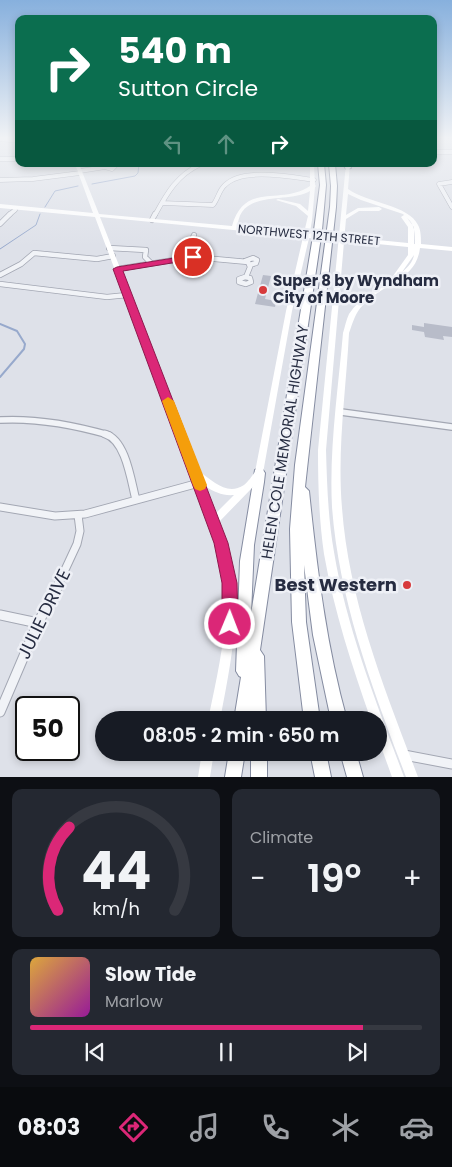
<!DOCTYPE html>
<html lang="en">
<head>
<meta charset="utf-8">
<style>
	body { margin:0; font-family:Poppins,sans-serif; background:#242831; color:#f1f3f6; height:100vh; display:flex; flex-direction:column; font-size:19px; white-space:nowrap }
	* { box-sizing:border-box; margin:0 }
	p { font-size:16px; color:#9ea1a6 }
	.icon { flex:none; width:28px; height:28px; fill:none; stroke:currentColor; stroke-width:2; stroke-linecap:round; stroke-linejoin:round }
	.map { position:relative; height:777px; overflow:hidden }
	.panel { display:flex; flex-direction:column; gap:12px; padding:12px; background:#0d0f14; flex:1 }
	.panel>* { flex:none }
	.hud { position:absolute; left:15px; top:15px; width:422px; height:152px; border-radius:10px; box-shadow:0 2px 8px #0003; background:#0b6e4f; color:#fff; overflow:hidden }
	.speed { position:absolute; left:15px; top:696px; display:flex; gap:10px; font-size:25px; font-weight:700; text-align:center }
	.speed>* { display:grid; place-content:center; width:65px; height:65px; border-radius:50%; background:#171b24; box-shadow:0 2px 8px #0003; line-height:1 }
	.speed .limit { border:2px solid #111; border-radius:8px; background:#fff; color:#111 }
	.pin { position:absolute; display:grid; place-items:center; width:42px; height:42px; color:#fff; margin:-21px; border:2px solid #fff; border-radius:50%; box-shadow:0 1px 5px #0007 }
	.me { position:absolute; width:55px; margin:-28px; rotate:1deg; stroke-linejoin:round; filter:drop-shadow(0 0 4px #0008) }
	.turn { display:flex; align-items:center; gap:18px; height:105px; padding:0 20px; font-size:22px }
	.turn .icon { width:65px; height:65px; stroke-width:2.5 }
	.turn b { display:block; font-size:35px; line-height:42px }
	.lanes { display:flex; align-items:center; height:48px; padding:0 20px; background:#0003; justify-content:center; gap:25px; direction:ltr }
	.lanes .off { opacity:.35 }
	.big { font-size:38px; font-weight:600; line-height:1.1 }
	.panel .tile { flex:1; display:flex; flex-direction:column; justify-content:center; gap:8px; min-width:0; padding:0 18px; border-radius:10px; background:#242831 }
	.panel .dial { align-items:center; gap:0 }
	.dial svg { height:130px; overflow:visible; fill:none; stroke:#363941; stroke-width:7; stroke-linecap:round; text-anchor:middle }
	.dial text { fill:#f1f3f6; stroke:none }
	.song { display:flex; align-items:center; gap:15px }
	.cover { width:60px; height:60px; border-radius:8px; background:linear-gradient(135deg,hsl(40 70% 55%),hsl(300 70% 35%)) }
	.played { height:5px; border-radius:2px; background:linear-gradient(90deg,#db2777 85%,#363941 85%) }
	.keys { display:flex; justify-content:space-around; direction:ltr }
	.heat { display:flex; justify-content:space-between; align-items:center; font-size:28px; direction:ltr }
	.panel .tiles { flex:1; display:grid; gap:12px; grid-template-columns:1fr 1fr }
	.tile:last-child { grid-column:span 2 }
	.trip { position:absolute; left:95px; top:711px; width:292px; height:50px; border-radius:25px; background:#171b24; box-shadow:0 2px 8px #0003; font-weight:600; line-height:50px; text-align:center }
	.tab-bar { display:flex; height:80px; justify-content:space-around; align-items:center; background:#090b0e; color:#9ea1a6 }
	.tab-bar .icon { width:35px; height:35px }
	.tab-bar .on { color:#db2777 }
	.tab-bar b { font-size:22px; color:#f1f3f6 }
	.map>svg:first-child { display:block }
</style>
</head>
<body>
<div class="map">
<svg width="452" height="777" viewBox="0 0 452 777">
	<rect width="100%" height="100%" fill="#dee1e9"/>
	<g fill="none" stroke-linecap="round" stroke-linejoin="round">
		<path stroke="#97a9cc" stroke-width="1" d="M 92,184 L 135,176 L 138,173 L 139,164
			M 45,207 L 55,191 L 78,186
			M 0,249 L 36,225 L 40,214"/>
		<path stroke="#97a9cc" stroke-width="2" d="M 0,324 L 17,331 L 25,344 L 24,349 L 0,377"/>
	</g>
	<path fill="#b8bcc9" d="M 263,275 L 271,276 L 265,299 L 276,301 L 275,307 L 255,304 Z
		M 424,323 L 452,327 L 452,337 L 443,336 L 444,340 L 425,337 L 424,332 L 412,330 L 412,325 L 424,327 Z"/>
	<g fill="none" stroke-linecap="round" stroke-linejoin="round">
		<defs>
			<path id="street-far4" d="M 0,139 L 19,141
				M 434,152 L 452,152
				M 0,159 L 19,159
				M 109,165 L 115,166 L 112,169 L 105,167 Z
				M 80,171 L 105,167
				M 0,180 L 33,179 L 80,173
				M 452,182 L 439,184 L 452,207
				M 162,203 L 213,205 C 218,199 219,190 225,185 C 243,167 291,177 314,180
				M 9,215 L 15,210
				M 155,215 C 167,193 177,175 201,164"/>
			<path id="street-far3" d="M 152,220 L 155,214
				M 0,224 L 10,214
				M 109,248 L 146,250 L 145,257 L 151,263
				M 185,258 L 194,235
				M 245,261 L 253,258 L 257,260 L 256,263 L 250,265
				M 117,269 L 193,257 L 248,262 L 250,267 L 246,277
				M 0,275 L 21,264 L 34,253 L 97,259 L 113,256
				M 245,277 L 250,278 L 251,282 L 246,284 L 239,282 L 239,279 Z
				M 0,284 L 107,297 L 127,295"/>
			<path id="street-far2" d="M 341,412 L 452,427
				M 0,420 C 36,418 74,425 109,435"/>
			<path id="street-far1" d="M 105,434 C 126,440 131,481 136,500
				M 0,507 L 55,516 L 85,514 L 199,483
				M 57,587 L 77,544 L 80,531 L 78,515"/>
			<path id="street" d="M 0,615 L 38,623
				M 0,712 L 38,623 L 58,586
				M 102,729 L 104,729
				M 404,755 L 452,764"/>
			<path id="highway" d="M 318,164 L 324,164 L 326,185 L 322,230 L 260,650 L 264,656 L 266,720 L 234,720 L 241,677 L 239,676 L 236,671 L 240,561 L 255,470 L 259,468 L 263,470 L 265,473 L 264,482 L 254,545 L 251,614 L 314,230 L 320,185 Z
				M 329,164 L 335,164 L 337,186 L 336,207 L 305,487 L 309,491 C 317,568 326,645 347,720 L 331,720 L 313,635 L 304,565 L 306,622 L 320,720 L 304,720 L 292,622 L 290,529 L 295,465 L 330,207 L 331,186 Z
				M 343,164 L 349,164 L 351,168 L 346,169 Z
				M 229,752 L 245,752 L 241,777 L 225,777 Z
				M 251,752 L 267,752 L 267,777 L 251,777 Z
				M 310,752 L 326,752 L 331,777 L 315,777 Z
				M 340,752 L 356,752 L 363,777 L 347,777 Z"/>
		</defs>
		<use href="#street-far4" stroke="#a3a7b3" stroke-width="5"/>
		<use href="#street-far3" stroke="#a3a7b3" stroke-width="6"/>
		<use href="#street-far2" stroke="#a3a7b3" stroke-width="8"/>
		<use href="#street-far1" stroke="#a3a7b3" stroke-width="9"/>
		<use href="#street" stroke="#a3a7b3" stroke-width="11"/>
		<use href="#highway" stroke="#858ca1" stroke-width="2"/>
		<use href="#street-far4" stroke="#f1f3f7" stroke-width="4"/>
		<use href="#street-far3" stroke="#f1f3f7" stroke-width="4.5"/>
		<use href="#street-far2" stroke="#f1f3f7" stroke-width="5.5"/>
		<use href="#street-far1" stroke="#f1f3f7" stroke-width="7"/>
		<use href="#street" stroke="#f1f3f7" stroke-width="9"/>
		<path fill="#fff" fill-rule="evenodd" d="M 75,164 L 79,164 L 99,214 L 232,226 C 245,181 280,206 310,186 L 310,164 L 314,164 L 315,185 L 316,186 L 315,187 L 312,220 L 309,238 L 292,311 L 263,473 L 252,488 L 219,522 C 223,534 228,546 231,559 C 242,613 230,667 220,720 L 208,720 C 219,667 233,612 221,557 C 218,545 213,533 209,521 L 95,217 L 0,208 L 0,204 L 93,213 ZM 310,191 L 308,211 L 300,204 L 278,199 L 276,200 L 296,206 L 308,216 L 307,220 L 286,311 L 255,472 C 252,476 248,482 244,485 C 227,496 213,481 200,472 L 100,217 L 295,236 L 297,235 L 297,233 L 237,227 C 238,222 239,216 242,212 C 255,193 291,202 310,191 ZM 205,486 C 214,492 223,496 234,495 L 216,513 Z
			M 346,164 L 350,164 L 348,189 C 367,203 409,205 418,225 C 421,230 421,238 421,244 L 452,247 L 452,251 L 420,248 C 416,281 383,283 363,305 C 355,313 353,322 349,333 C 346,391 337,449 342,508 C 349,602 385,690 418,777 L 406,777 C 373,690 339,601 332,507 C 329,449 338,391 343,333 C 345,327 346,320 349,314 C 360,297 378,288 395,277 L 393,276 L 408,255 L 408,247 L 357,242 L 354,240 L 357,238 L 408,243 L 408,227 L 401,217 L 404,215 L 403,214 L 361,200 L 348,194 L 346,215 L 358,208 L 379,207 L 382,209 L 379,211 L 359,211 L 346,219 L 326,450 C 327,484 328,518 334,552 C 347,630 377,704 404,777 L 392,777 L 379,741 L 379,720 L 371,720 C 352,666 334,611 324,554 C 319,519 318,485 318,450 ZM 407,218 C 415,224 415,234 415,244 L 414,244 L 414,227 ZM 414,255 C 413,262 407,268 402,272 Z
			M 202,752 L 214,752 L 210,777 L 198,777 Z"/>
		<use href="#highway" fill="#fff" fill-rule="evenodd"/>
		<path stroke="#fff" stroke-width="5.5" d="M 295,234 L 357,240"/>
	</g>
	<linearGradient id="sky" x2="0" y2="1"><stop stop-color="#87b0dd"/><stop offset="0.56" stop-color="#f0f2f5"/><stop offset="1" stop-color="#f0f2f5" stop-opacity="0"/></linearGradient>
	<rect width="452" height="246" fill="url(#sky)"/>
	<path fill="#db2777" stroke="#8e194d" d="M 193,255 L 196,255 L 196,259 L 123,271 L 228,543 L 237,583 L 238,624 L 236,630 L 230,632 L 224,630 L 222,624 L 222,583 L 214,543 L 113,269 L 117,267 Z"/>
	<path fill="#f59e0b" d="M 168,397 L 174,401 L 207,485 L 205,489 L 200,491 L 195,489 L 193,485 L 162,401 Z"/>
	<g fill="#d73a3c" stroke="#eef0f6" stroke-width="2">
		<circle cx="263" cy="290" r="5"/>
		<circle cx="407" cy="585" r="5"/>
	</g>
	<g text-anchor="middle" stroke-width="5" stroke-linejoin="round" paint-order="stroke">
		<g font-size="12" fill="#262c41" stroke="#eef0f6">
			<text transform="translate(309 235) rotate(5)" y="4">NORTHWEST 12TH STREET</text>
		</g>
		<g font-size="15" font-weight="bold" fill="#262c41" stroke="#eef0f6" text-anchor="start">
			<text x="273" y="286">Super 8 by Wyndham<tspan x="273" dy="17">City of Moore</tspan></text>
		</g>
		<g font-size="15" fill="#262c41" stroke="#eef0f6">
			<text transform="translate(285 442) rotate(-81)" y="5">HELEN COLE MEMORIAL HIGHWAY</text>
		</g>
		<g font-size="18" font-weight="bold" fill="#262c41" stroke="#eef0f6" text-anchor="end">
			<text x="397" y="591">Best Western</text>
		</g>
		<g font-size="18" fill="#262c41" stroke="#eef0f6">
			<text transform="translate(44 614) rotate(-64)" y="6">JULIE DRIVE</text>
		</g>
	</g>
</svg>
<div class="speed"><div class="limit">50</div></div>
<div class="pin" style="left:193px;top:257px;background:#d93025"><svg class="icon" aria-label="arrive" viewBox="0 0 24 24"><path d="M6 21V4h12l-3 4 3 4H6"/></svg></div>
<svg class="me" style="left:230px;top:624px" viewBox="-20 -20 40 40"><circle r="17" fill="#db2777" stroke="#fff" stroke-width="3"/><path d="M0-11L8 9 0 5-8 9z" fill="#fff"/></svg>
<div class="trip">08:05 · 2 min · 650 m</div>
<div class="hud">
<div class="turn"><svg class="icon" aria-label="right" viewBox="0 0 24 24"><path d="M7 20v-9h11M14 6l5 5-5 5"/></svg><div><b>540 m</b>Sutton Circle</div></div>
<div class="lanes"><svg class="icon off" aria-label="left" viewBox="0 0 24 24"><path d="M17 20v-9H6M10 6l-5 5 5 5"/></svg><svg class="icon off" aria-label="ahead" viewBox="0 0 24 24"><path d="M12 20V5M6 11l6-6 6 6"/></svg><svg class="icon" aria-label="right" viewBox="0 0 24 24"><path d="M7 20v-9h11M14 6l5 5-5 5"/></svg></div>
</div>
</div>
<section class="panel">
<div class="tiles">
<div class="tile dial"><svg viewBox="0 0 100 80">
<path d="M14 69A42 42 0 1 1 86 69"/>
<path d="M14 69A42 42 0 0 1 21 18" stroke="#db2777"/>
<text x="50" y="56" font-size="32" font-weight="700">44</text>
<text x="50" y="72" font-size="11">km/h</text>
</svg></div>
<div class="tile"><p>Climate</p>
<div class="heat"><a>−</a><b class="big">19°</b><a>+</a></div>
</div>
<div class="tile">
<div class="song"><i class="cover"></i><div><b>Slow Tide</b><p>Marlow</p></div></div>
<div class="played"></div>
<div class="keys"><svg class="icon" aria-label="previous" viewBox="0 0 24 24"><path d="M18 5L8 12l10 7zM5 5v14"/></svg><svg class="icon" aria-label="pause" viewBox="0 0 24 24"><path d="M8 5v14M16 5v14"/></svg><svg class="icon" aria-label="next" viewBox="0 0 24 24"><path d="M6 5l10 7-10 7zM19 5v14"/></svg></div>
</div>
</div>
</section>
<nav class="tab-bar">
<b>08:03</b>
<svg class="icon on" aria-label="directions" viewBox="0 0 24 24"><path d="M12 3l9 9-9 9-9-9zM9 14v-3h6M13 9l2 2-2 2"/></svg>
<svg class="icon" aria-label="music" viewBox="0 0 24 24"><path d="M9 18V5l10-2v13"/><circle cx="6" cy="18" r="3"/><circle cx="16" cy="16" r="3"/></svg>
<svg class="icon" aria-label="phone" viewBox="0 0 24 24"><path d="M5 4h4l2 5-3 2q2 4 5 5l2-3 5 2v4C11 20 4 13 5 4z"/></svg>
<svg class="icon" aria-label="climate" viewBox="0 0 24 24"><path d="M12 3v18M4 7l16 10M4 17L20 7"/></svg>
<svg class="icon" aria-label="car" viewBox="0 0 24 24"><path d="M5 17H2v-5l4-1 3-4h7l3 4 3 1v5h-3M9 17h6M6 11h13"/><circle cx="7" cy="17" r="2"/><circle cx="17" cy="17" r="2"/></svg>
</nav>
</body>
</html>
